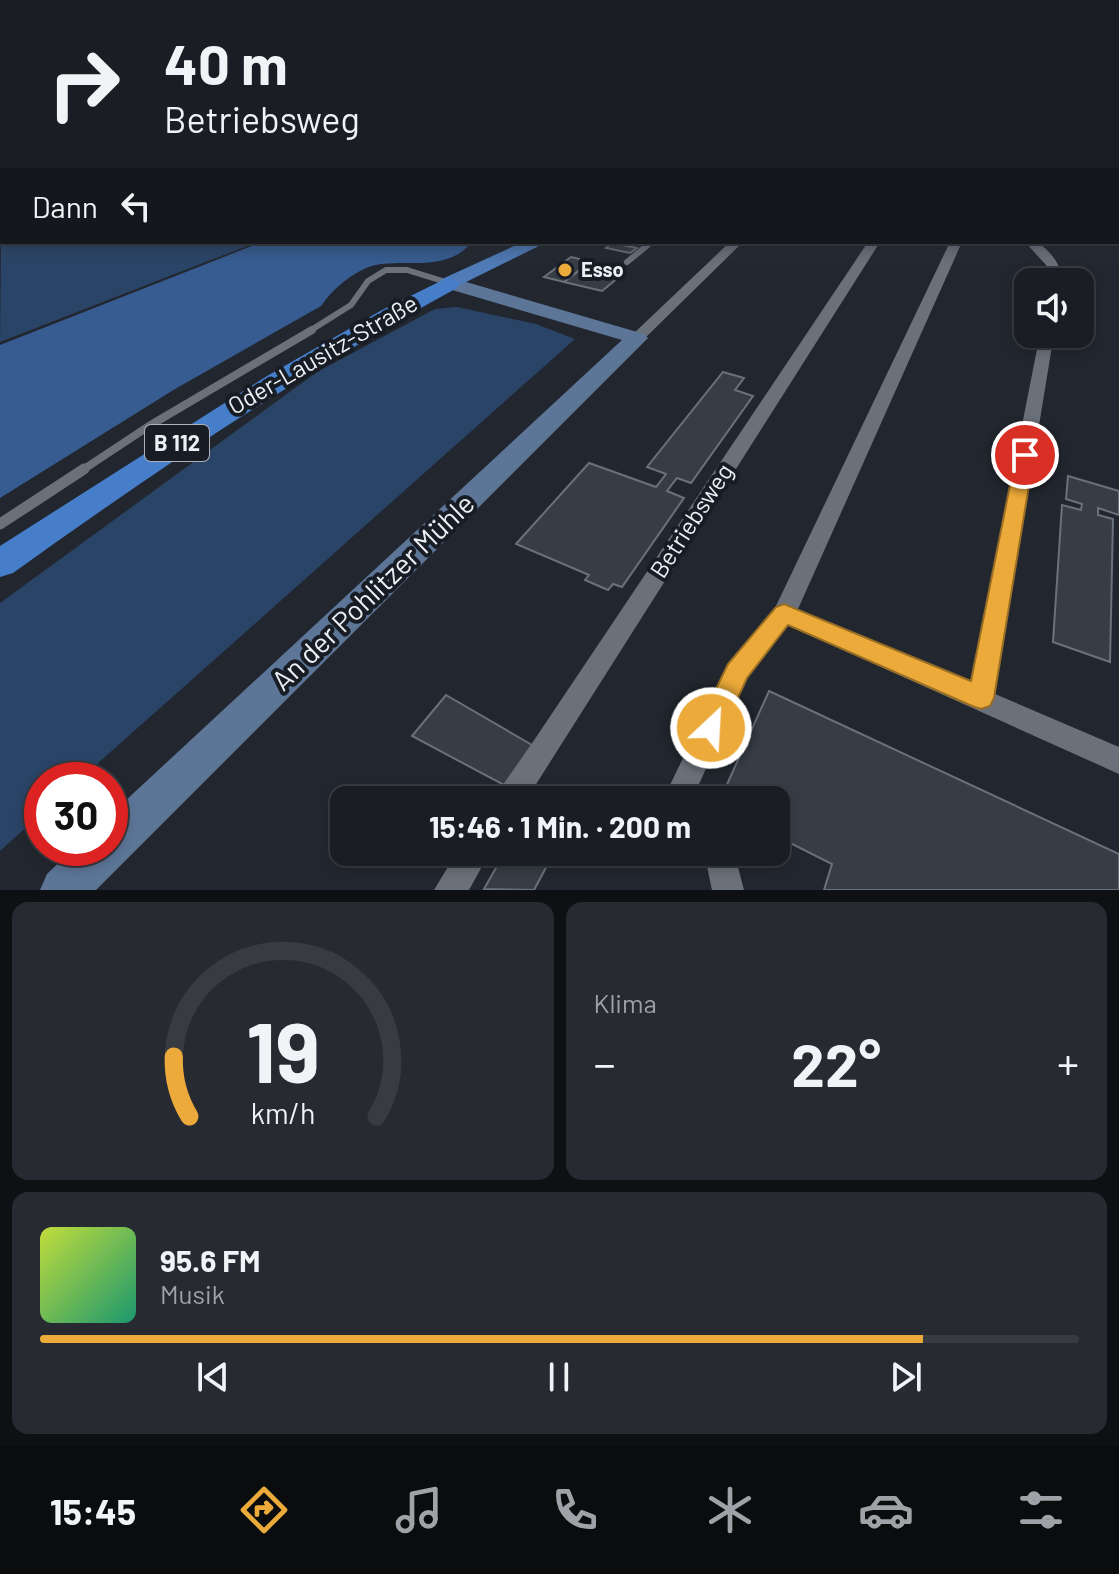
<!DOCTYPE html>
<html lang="de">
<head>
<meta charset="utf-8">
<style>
	body { margin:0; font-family:Barlow,sans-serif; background:#272a30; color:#f1f3f6; height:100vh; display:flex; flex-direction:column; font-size:30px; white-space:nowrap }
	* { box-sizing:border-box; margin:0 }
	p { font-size:26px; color:#9fa2a6 }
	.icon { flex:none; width:44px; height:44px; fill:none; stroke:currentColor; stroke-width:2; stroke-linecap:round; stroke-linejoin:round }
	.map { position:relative; height:890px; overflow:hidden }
	.details { display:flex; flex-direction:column; gap:12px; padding:12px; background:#0e1013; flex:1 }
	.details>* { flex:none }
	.top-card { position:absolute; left:0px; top:0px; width:1120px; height:244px; box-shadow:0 4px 12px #0003,0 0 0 2px #383b41; background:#1a1d23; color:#f1f3f6; overflow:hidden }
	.fabs { position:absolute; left:1014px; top:268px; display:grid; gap:16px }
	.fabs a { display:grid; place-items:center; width:80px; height:80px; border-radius:16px; background:#1a1d23; box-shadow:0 4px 12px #0003,0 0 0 2px #383b41; font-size:40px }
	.speed { position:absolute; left:24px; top:762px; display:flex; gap:16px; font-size:40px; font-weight:700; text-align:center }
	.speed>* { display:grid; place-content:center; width:104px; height:104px; border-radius:50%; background:#1a1d23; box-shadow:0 4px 12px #0003,0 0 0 2px #383b41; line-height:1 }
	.speed .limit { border:12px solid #d22; background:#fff; color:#111 }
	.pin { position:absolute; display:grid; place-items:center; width:68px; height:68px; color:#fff; margin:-34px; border:4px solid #fff; border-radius:50%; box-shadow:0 2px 8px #0007 }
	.me { position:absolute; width:88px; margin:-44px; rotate:25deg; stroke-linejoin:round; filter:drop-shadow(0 0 6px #0008) }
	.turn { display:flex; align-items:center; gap:28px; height:168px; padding:0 32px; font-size:36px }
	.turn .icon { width:104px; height:104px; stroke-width:2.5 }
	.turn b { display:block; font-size:56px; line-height:68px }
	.then { display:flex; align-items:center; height:76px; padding:0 32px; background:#0003; gap:16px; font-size:30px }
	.big { font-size:60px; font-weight:700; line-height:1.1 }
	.details .widget { flex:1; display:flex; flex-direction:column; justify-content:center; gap:12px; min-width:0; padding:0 28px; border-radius:16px; background:#272a30 }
	.details .dial { align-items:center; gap:0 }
	.dial svg { height:208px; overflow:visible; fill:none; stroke:#383b41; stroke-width:7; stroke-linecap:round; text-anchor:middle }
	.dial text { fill:#f1f3f6; stroke:none }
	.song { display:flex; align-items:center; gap:24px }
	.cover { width:96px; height:96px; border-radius:12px; background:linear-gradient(135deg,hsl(70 70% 55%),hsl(160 70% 35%)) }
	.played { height:8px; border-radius:4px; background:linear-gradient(90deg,#ebaa39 85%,#383b41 85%) }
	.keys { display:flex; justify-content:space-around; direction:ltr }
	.heat { display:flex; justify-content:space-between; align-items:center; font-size:44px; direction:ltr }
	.details .tiles { flex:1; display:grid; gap:12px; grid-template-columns:1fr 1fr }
	.widget:last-child { grid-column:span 2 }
	.trip { position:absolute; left:330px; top:786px; width:460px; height:80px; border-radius:16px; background:#1a1d23; box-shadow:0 4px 12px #0003,0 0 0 2px #383b41; font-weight:700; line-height:80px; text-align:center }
	.tab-bar { display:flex; height:128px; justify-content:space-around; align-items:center; background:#0a0c0e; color:#9fa2a6 }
	.tab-bar .icon { width:56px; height:56px }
	.tab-bar .on { color:#ebaa39 }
	.tab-bar b { font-size:36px; color:#f1f3f6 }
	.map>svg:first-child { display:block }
</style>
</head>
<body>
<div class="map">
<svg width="1119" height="890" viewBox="0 0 1119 890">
	<rect width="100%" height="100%" fill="#22272f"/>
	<path fill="#2a4467" d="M 2,155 L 2,242 L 257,242 L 0,342 Z
		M 457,307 L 536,324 L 575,339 L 79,780 L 42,780 L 42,813 L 0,851 L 0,603 L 317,372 L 435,309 Z"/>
	<path fill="#365c91" d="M 262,242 L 472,242 C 443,277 396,254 364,269 C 346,278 332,290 321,306 L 175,389 L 0,498 L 0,345 Z"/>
	<path fill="#373d45" stroke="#6a717a" stroke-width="2" d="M 612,243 L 637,248 L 630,253 L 606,248 Z
		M 571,257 L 591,262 L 564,282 L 544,277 Z
		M 587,264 L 624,273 L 602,291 L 564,282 Z
		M 723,372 L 744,378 L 735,390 L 753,396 L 691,483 L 677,478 L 667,491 L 684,498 L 622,587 L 613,584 L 608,590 L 585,580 L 589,575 L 516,544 L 589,463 L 656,487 L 666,474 L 647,467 Z
		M 1068,476 L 1119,491 L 1119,515 L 1098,508 L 1098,515 L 1113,519 L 1110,662 L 1053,642 L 1062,505 L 1081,510 L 1082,504 L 1066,499 Z
		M 769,691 L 1119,854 L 1119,890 L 824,890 L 832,864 L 776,836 L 776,800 L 720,800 Z
		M 446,695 L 532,745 L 504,785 L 412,736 Z
		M 505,852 L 533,852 L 549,862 L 534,890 L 484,889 Z"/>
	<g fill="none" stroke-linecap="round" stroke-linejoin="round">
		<path stroke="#6b717a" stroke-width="6" d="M 627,262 L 649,244 L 644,242
			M 308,332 L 351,305 L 368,281 L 386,270 L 407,270 L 449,283"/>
		<path stroke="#6b717a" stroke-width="8" d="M 81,471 L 149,426 L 312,330"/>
		<path stroke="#6b717a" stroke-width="11" d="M 0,524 L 84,469"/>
		<path fill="#6b717a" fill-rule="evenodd" d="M 730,242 L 743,242 L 642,341 L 632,341 L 632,335 Z
			M 868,242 L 880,242 L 526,800 L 494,800 Z
			M 950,242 L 962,242 L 798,609 L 971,684 L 1040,334 L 1054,334 L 995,694 L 1119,747 L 1119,774 L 788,625 L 747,679 L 699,784 L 707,800 L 676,800 L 670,785 L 728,665 L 775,608 Z
			M 1025,242 L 1038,242 C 1051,253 1062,264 1062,282 L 1050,282 L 1046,265 Z
			M 457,852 L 490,852 L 469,890 L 434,890 Z
			M 704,852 L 734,852 L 744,890 L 712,890 Z"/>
		<path fill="#5d7698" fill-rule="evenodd" d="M 449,277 L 644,334 L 648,338 L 96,890 L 40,890 L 47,874 L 74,848 L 110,848 L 110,815 L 622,340 L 442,287 L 440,283 Z"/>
		<path fill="#4f7bb6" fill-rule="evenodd" d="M 523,242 L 547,242 L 456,287 L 442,287 L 439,283 L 442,279 Z"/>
		<path fill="#467eca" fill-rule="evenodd" d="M 449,277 L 460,283 L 457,288 C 302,373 156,470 13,573 L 0,577 L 0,546 L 267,376 L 382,310 Z"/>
	</g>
	<linearGradient id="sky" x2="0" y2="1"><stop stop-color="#13151a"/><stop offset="0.53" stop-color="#3e4758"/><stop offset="1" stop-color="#3e4758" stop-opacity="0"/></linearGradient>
	<rect width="1119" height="267" fill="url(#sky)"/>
	<path fill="#ebaa39" stroke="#996e25" stroke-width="2" d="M 1025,450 L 1034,455 L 994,698 L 990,706 L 981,709 L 972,706 L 788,625 L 747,678 L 720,737 L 711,740 L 701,737 L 697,728 L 728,664 L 776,607 L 784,604 L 971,681 L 1016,455 Z"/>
	<circle fill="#ebaa39" stroke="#181d25" stroke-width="3" cx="565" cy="270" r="8"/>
	<g text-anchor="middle" stroke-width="8" stroke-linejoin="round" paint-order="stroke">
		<g font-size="20" font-weight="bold" fill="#ecf0f5" stroke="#181d25" text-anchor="start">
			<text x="581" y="277">Esso</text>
		</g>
		<rect fill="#181d25" stroke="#acb1b7" stroke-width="2" x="145" y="425" width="64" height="36" rx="6"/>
		<g font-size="22" font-weight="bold" fill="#ecf0f5">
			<text x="177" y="451">B 112</text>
		</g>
		<g font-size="24" fill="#ecf0f5" stroke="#181d25">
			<text transform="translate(323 355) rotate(-30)" y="8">Oder-Lausitz-Straße</text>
			<text transform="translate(692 521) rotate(-57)" y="8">Betriebsweg</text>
		</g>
		<g font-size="28" fill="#ecf0f5" stroke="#181d25">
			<text transform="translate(373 592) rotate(-44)" y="10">An der Pohlitzer Mühle</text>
		</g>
	</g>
</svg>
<div class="fabs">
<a><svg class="icon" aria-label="sound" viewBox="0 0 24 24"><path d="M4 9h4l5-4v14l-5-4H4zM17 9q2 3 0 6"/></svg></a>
</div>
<div class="speed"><div class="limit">30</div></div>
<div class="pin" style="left:1025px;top:455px;background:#d93025"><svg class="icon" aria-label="arrive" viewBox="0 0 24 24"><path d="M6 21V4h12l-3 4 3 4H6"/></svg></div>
<svg class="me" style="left:711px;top:728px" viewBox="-20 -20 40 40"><circle r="17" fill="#ebaa39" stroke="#fff" stroke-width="3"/><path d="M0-11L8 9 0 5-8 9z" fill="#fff"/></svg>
<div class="trip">15:46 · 1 Min. · 200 m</div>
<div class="top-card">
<div class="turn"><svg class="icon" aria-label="right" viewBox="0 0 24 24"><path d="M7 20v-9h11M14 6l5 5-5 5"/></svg><div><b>40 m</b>Betriebsweg</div></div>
<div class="then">Dann<svg class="icon" aria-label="left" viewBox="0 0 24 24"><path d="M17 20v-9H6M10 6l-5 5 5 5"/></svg></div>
</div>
</div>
<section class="details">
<div class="tiles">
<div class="widget dial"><svg viewBox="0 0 100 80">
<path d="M14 69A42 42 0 1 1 86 69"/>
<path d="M14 69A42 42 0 0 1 8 46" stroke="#ebaa39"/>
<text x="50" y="56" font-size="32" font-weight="700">19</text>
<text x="50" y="72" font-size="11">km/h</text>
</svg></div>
<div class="widget"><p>Klima</p>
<div class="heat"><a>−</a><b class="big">22°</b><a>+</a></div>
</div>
<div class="widget">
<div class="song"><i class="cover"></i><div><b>95.6 FM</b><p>Musik</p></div></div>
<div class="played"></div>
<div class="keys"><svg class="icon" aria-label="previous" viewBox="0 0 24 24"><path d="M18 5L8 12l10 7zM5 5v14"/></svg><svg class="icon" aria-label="pause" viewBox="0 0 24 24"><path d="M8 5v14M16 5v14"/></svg><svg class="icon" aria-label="next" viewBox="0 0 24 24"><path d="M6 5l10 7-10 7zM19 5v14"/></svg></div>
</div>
</div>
</section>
<nav class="tab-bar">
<b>15:45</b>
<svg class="icon on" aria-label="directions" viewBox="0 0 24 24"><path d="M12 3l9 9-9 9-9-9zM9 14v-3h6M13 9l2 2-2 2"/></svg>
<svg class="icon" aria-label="music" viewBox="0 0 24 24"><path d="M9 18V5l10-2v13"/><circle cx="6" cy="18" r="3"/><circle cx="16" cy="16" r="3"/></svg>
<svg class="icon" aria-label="phone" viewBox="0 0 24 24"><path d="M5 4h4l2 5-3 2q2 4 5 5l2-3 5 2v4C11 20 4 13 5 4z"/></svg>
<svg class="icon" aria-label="climate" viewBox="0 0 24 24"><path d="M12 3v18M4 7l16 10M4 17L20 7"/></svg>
<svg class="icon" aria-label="car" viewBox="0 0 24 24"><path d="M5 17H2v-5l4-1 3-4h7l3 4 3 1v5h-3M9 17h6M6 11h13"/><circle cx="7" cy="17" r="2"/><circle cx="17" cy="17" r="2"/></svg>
<svg class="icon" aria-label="filters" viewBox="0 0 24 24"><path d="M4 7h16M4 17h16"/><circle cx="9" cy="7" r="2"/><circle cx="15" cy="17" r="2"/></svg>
</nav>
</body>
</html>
